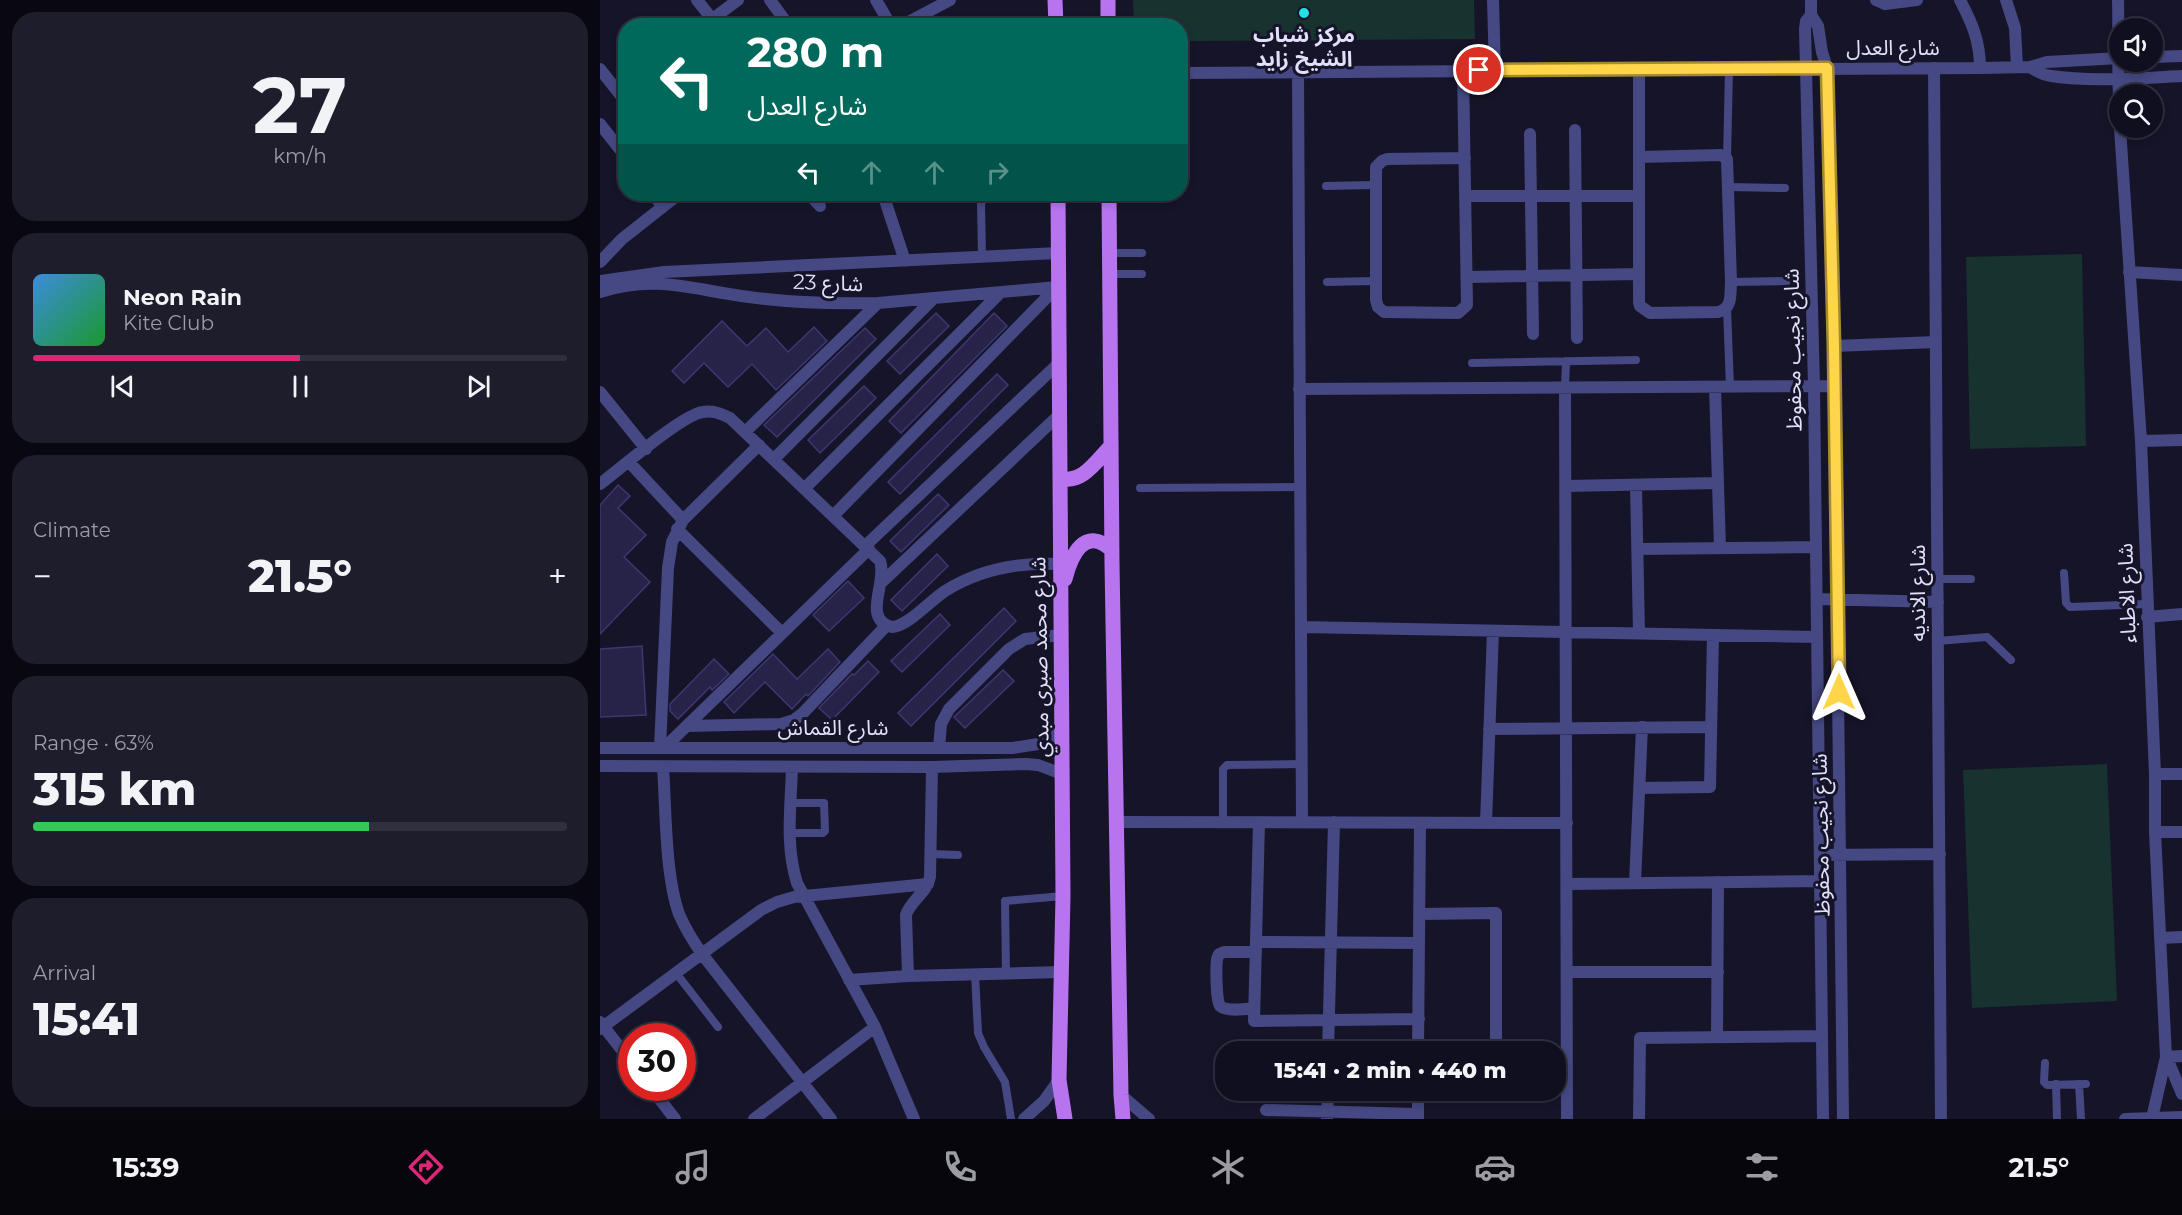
<!DOCTYPE html>
<html lang="en">
<head>
<meta charset="utf-8">
<style>
	body { margin:0; font-family:Montserrat,"Noto Sans Arabic",sans-serif; background:#1e1d2c; color:#f1f3f6; height:100vh; display:flex; flex-direction:column; font-size:22px; white-space:nowrap }
	* { box-sizing:border-box; margin:0 }
	p { font-size:20px; color:#9c9ca4 }
	.icon { flex:none; width:33px; height:33px; fill:none; stroke:currentColor; stroke-width:2; stroke-linecap:round; stroke-linejoin:round }
	.map { position:relative; flex:1; overflow:hidden }
	.sheet { display:flex; flex-direction:column; gap:12px; padding:12px; background:#090811; width:600px }
	.sheet>* { flex:none }
	.guide { position:absolute; left:18px; top:18px; width:570px; height:183px; border-radius:24px; box-shadow:0 3px 9px #0003,0 0 0 2px #302f3d; background:#00695c; color:#fff; overflow:hidden }
	.buttons { position:absolute; left:1509px; top:18px; display:grid; gap:12px }
	.buttons a { display:grid; place-items:center; width:54px; height:54px; border-radius:50%; background:#100f1f; box-shadow:0 3px 9px #0003,0 0 0 2px #302f3d; font-size:30px }
	.speed { position:absolute; left:18px; top:1023px; display:flex; gap:12px; font-size:30px; font-weight:700; text-align:center }
	.speed>* { display:grid; place-content:center; width:78px; height:78px; border-radius:50%; background:#100f1f; box-shadow:0 3px 9px #0003,0 0 0 2px #302f3d; line-height:1 }
	.speed .limit { border:9px solid #d22; background:#fff; color:#111 }
	.pin { position:absolute; display:grid; place-items:center; width:51px; height:51px; color:#fff; margin:-26px; border:3px solid #fff; border-radius:50%; box-shadow:0 2px 6px #0007 }
	.me { position:absolute; width:66px; margin:-33px; rotate:0deg; stroke-linejoin:round; filter:drop-shadow(0 0 4px #0008) }
	.turn { display:flex; align-items:center; gap:21px; height:126px; padding:0 30px; font-size:27px }
	.turn .icon { width:78px; height:78px; stroke-width:2.5 }
	.turn b { display:block; font-size:42px; line-height:51px }
	.lanes { display:flex; align-items:center; height:57px; padding:0 30px; background:#0003; justify-content:center; gap:30px; direction:ltr }
	.lanes .off { opacity:.35 }
	.big { font-size:45px; font-weight:800; line-height:1.1 }
	.sheet .tile { flex:1; display:flex; flex-direction:column; justify-content:center; gap:9px; min-width:0; padding:0 21px; border-radius:24px; background:#1e1d2c }
	.sheet .dial { align-items:center; gap:0 }
	.dial b { font-size:78px; line-height:1 }
	.song { display:flex; align-items:center; gap:18px }
	.cover { width:72px; height:72px; border-radius:9px; background:linear-gradient(135deg,hsl(210 70% 55%),hsl(130 70% 35%)) }
	.played { height:6px; border-radius:3px; background:linear-gradient(90deg,#db2777 50%,#302f3d 50%) }
	.keys { display:flex; justify-content:space-around; direction:ltr }
	.heat { display:flex; justify-content:space-between; align-items:center; font-size:33px; direction:ltr }
	.charge { height:9px; border-radius:4px; background:linear-gradient(90deg,#34c759 63%,#302f3d 0) }
	.trip { position:absolute; left:615px; top:1041px; width:351px; height:60px; border-radius:24px; background:#100f1f; box-shadow:0 3px 9px #0003,0 0 0 2px #302f3d; font-weight:800; line-height:60px; text-align:center }
	.tab-bar { display:flex; height:96px; justify-content:space-around; align-items:center; background:#06060c; color:#9c9ca4 }
	.tab-bar .icon { width:42px; height:42px }
	.tab-bar .on { color:#db2777 }
	.tab-bar b { font-size:27px; color:#f1f3f6 }
	main { display:flex; flex:1; min-height:0 }
	.map>svg:first-child { display:block }
</style>
</head>
<body>
<main>
<section class="sheet">
<div class="tile dial"><b>27</b><p>km/h</p></div>
<div class="tile">
<div class="song"><i class="cover"></i><div><b>Neon Rain</b><p>Kite Club</p></div></div>
<div class="played"></div>
<div class="keys"><svg class="icon" aria-label="previous" viewBox="0 0 24 24"><path d="M18 5L8 12l10 7zM5 5v14"/></svg><svg class="icon" aria-label="pause" viewBox="0 0 24 24"><path d="M8 5v14M16 5v14"/></svg><svg class="icon" aria-label="next" viewBox="0 0 24 24"><path d="M6 5l10 7-10 7zM19 5v14"/></svg></div>
</div>
<div class="tile"><p>Climate</p>
<div class="heat"><a>−</a><b class="big">21.5°</b><a>+</a></div>
</div>
<div class="tile"><p>Range · 63%</p><b class="big">315 km</b><div class="charge"></div></div>
<div class="tile"><p>Arrival</p><b class="big">15:41</b></div>
</section>
<div class="map">
<svg width="1582" height="1119" viewBox="0 0 1582 1119">
	<rect width="100%" height="100%" fill="#161429"/>
	<path fill="#18322f" d="M 533,0 L 874,0 L 875,39 L 581,41 L 580,26 L 534,25 Z
		M 1482,254 L 1486,446 L 1370,449 L 1366,257 Z
		M 1507,764 L 1517,1001 L 1372,1008 L 1363,770 Z"/>
	<path fill="#272248" stroke="#3e3771" stroke-width="1.5" d="M 336,313 L 349,326 L 300,374 L 287,361 Z
		M 394,313 L 407,326 L 301,433 L 289,421 Z
		M 122,321 L 147,346 L 166,328 L 188,352 L 214,327 L 227,341 L 176,390 L 152,364 L 128,387 L 104,363 L 84,383 L 72,371 Z
		M 265,328 L 276,339 L 177,437 L 164,425 Z
		M 397,374 L 408,385 L 300,494 L 288,482 Z
		M 264,386 L 276,398 L 220,453 L 208,440 Z
		M 18,485 L 30,496 L 18,508 L 46,535 L 24,557 L 50,582 L 0,634 L 0,505 Z
		M 338,494 L 349,505 L 301,552 L 290,541 Z
		M 337,554 L 348,566 L 302,611 L 291,600 Z
		M 248,581 L 264,598 L 229,631 L 213,615 Z
		M 404,608 L 416,621 L 311,726 L 298,713 Z
		M 340,614 L 350,625 L 302,672 L 291,661 Z
		M 42,646 L 46,715 L 0,717 L 0,649 Z
		M 228,649 L 240,662 L 208,696 L 206,694 L 192,709 L 165,682 L 134,713 L 124,702 L 173,654 L 197,679 Z
		M 114,659 L 129,674 L 112,690 L 110,687 L 78,719 L 70,711 L 70,704 Z
		M 268,661 L 279,672 L 232,720 L 219,708 L 252,674 L 254,675 Z
		M 403,670 L 414,681 L 365,728 L 354,717 Z"/>
	<g fill="none" stroke-linecap="round" stroke-linejoin="round">
		<path stroke="#454882" stroke-width="8" d="M 1127,159 L 1129,69
			M 726,186 L 774,185
			M 1129,187 L 1185,188
			M 510,253 L 542,253
			M 382,257 L 381,203 L 388,194
			M 510,274 L 542,274
			M 727,282 L 776,281
			M 1131,282 L 1187,281
			M 1127,308 L 1130,387
			M 872,363 L 1036,360
			M 965,388 L 966,361
			M 540,488 L 700,487
			M 1464,573 L 1466,603 L 1470,607 L 1547,604
			M 1338,579 L 1371,579
			M 1338,641 L 1387,637 L 1411,660
			M 623,822 L 623,769 L 627,765 L 702,764
			M 190,833 L 223,833 L 225,831 L 224,803 L 191,803
			M 330,854 L 358,855
			M 76,973 L 118,1027
			M 375,974 L 378,1033 L 384,1047 L 405,1082 L 411,1119
			M 406,974 L 405,901 L 463,896
			M 1445,1063 L 1444,1082 L 1447,1085 L 1486,1084
			M 1456,1084 L 1457,1119
			M 1479,1084 L 1481,1119"/>
		<path stroke="#454882" stroke-width="12" d="M 97,0 L 112,19
			M 170,0 L 189,26
			M 276,0 L 291,26
			M 893,0 L 895,71
			M 1211,0 L 1211,15 L 1206,21 L 1205,29 L 1214,386 L 1223,1119
			M 1276,0 L 1285,4 L 1317,0
			M 1360,0 C 1372,23 1380,41 1380,68
			M 1406,0 L 1415,28 L 1417,67
			M 1518,0 C 1519,39 1517,77 1520,115
			M 1211,15 L 1218,26 L 1222,52 L 1227,68 L 1234,346 L 1243,1119
			M 103,26 L 138,0
			M 301,26 L 350,0
			M 1552,57 L 1582,56
			M 1430,67 C 1436,71 1443,75 1451,76 C 1491,82 1541,78 1582,76
			M 1334,68 L 1341,1119
			M 0,69 L 26,102
			M 1039,69 L 1039,302 L 1040,306 L 1050,313 L 1118,312 C 1133,308 1130,295 1131,282 L 1127,159 L 1121,155 L 1039,157
			M 863,70 L 867,305 L 858,313 L 784,312 L 778,307 L 776,300 L 776,167 L 782,161 L 787,159 L 865,158
			M 698,72 L 702,822
			M 580,73 L 1380,68 L 1430,67 L 1447,62 L 1520,58
			M 0,124 L 26,157
			M 1520,128 L 1541,441 L 1555,774 L 1555,832 L 1566,1057 L 1552,1118
			M 975,130 L 977,338
			M 930,134 L 933,334
			M 53,194 L 62,206
			M 209,194 L 220,206
			M 283,194 L 305,261
			M 865,196 L 1039,196
			M 0,262 L 22,239 L 79,194
			M 1529,272 L 1582,275
			M 867,277 L 1039,274
			M 0,281 L 64,272 L 458,253
			M 0,292 C 57,274 93,290 149,297 C 192,303 235,304 278,303 L 457,287
			M 1234,346 L 1336,342
			M 1115,387 L 1120,548
			M 965,388 L 967,1119
			M 699,389 L 1235,386
			M 0,392 L 46,449
			M 145,432 L 278,303
			M 1541,441 L 1582,440
			M 174,459 L 333,299
			M 29,462 L 83,520
			M 0,484 C 20,469 83,414 103,412 C 113,410 121,414 130,418 L 280,561 C 288,582 261,619 292,627 C 308,626 330,601 345,591 C 380,569 419,562 460,564
			M 1036,485 L 1039,633
			M 966,486 L 1118,483
			M 205,488 L 400,293
			M 234,515 L 457,287
			M 77,529 L 181,632
			M 265,546 L 459,363
			M 1038,549 L 1216,547
			M 281,583 L 459,415
			M 1217,599 L 1338,602
			M 1547,617 L 1582,614
			M 701,627 L 1217,637
			M 87,726 L 181,724 L 194,720 L 203,713 L 286,626
			M 889,729 L 1111,727
			M 0,748 L 413,748 L 438,744 L 462,731
			M 60,748 L 68,568 L 72,542 L 83,520 L 159,445
			M 64,748 L 269,549
			M 339,748 L 341,724 L 349,709 L 409,649 L 425,639 L 461,635
			M 0,766 L 332,767 L 426,764 L 438,765 L 462,774
			M 63,767 C 66,809 65,875 79,914 C 85,928 93,941 102,954 L 231,1119
			M 192,767 C 191,806 185,845 197,883 L 275,1027 L 314,1119
			M 1555,774 L 1582,774
			M 1039,788 L 1110,787 L 1113,635
			M 516,822 L 967,823
			M 659,822 L 654,1021 L 819,1019
			M 886,823 L 893,631
			M 1555,832 L 1582,832
			M 1220,855 L 1340,854
			M 1035,883 L 1042,727
			M 967,884 L 1221,881
			M 1560,938 L 1582,937
			M 656,942 L 819,943
			M 967,972 L 1118,972
			M 308,976 L 306,915 C 311,900 327,893 330,877 L 332,767
			M 249,980 L 308,976 L 462,972
			M 654,1008 C 646,1009 627,1012 620,1006 C 616,1002 616,966 617,959 C 619,953 619,954 624,952 L 656,952
			M 0,1022 L 32,1063
			M 0,1029 L 161,910 L 177,902 L 194,897 L 328,884
			M 1117,1037 L 1118,882
			M 818,1049 L 896,1048 L 896,913 L 820,914
			M 728,1052 L 734,822
			M 818,1052 L 820,823
			M 1566,1057 L 1582,1056
			M 1567,1058 L 1582,1094
			M 51,1088 L 75,1119
			M 666,1110 L 818,1114
			M 154,1119 L 275,1027
			M 727,1119 L 728,1090
			M 818,1119 L 818,1090
			M 1039,1119 L 1040,1038 L 1222,1036"/>
		<path stroke="#454882" stroke-width="12" d="M 521,1095 L 549,1119
			M 424,1119 L 444,1101 L 459,1080
			M 1525,1119 L 1582,1117"/>
		<path stroke="#b774ee" stroke-width="15" d="M 455,0 L 456,26
			M 508,0 L 508,26
			M 458,194 L 463,896 L 459,1080 L 465,1119
			M 509,194 L 512,563 L 521,1095 L 523,1119
			M 460,478 C 482,485 497,460 511,446
			M 465,579 C 471,556 484,525 512,550"/>
	</g>
	<g fill="none" stroke-linecap="round" stroke-linejoin="round">
		<defs>
			<path id="route" d="M 879,70 L 1227,68 L 1234,346 L 1239,692"/>
		</defs>
		<use href="#route" stroke="#a68a30" stroke-width="15"/>
		<use href="#route" stroke="#ffd54a" stroke-width="10"/>
	</g>
	<circle fill="#23e0e4" stroke="#161429" stroke-width="2" cx="704" cy="13" r="6"/>
	<g text-anchor="middle" stroke-width="6" stroke-linejoin="round" paint-order="stroke">
		<g font-size="21" font-weight="bold" fill="#e1e0fb" stroke="#161429">
			<text x="704" y="42">مركز شباب<tspan x="704" dy="24">الشيخ زايد</tspan></text>
		</g>
		<g font-size="21" fill="#e1e0fb" stroke="#161429">
			<text x="1293" y="55">شارع العدل</text>
			<text transform="translate(228 283) rotate(2)" y="7">شارع 23</text>
			<text transform="translate(1193 350) rotate(-91)" y="7">شارع نجيب محفوظ</text>
			<text transform="translate(1318 593) rotate(-90)" y="7">شارع الانديه</text>
			<text transform="translate(1527 593) rotate(-92)" y="7">شارع الاطباء</text>
			<text transform="translate(440 657) rotate(-91)" y="7">شارع محمد صبرى مبدي</text>
			<text x="233" y="735">شارع القماش</text>
			<text transform="translate(1221 835) rotate(-91)" y="7">شارع نجيب محفوظ</text>
		</g>
	</g>
</svg>
<div class="buttons">
<a><svg class="icon" aria-label="sound" viewBox="0 0 24 24"><path d="M4 9h4l5-4v14l-5-4H4zM17 9q2 3 0 6"/></svg></a>
<a><svg class="icon" aria-label="search" viewBox="0 0 24 24"><circle cx="10" cy="10" r="6"/><path d="M15 15l6 6"/></svg></a>
</div>
<div class="speed"><div class="limit">30</div></div>
<div class="pin" style="left:879px;top:70px;background:#d93025"><svg class="icon" aria-label="arrive" viewBox="0 0 24 24"><path d="M6 21V4h12l-3 4 3 4H6"/></svg></div>
<svg class="me" style="left:1239px;top:692px" viewBox="-20 -20 40 40"><path d="M0-17L14 15 0 8-14 15z" fill="#ffd54a" stroke="#fff" stroke-width="4"/></svg>
<div class="trip">15:41 · 2 min · 440 m</div>
<div class="guide">
<div class="turn"><svg class="icon" aria-label="left" viewBox="0 0 24 24"><path d="M17 20v-9H6M10 6l-5 5 5 5"/></svg><div><b>280 m</b>شارع العدل</div></div>
<div class="lanes"><svg class="icon" aria-label="left" viewBox="0 0 24 24"><path d="M17 20v-9H6M10 6l-5 5 5 5"/></svg><svg class="icon off" aria-label="ahead" viewBox="0 0 24 24"><path d="M12 20V5M6 11l6-6 6 6"/></svg><svg class="icon off" aria-label="ahead" viewBox="0 0 24 24"><path d="M12 20V5M6 11l6-6 6 6"/></svg><svg class="icon off" aria-label="right" viewBox="0 0 24 24"><path d="M7 20v-9h11M14 6l5 5-5 5"/></svg></div>
</div>
</div>
</main>
<nav class="tab-bar">
<b>15:39</b>
<svg class="icon on" aria-label="directions" viewBox="0 0 24 24"><path d="M12 3l9 9-9 9-9-9zM9 14v-3h6M13 9l2 2-2 2"/></svg>
<svg class="icon" aria-label="music" viewBox="0 0 24 24"><path d="M9 18V5l10-2v13"/><circle cx="6" cy="18" r="3"/><circle cx="16" cy="16" r="3"/></svg>
<svg class="icon" aria-label="phone" viewBox="0 0 24 24"><path d="M5 4h4l2 5-3 2q2 4 5 5l2-3 5 2v4C11 20 4 13 5 4z"/></svg>
<svg class="icon" aria-label="climate" viewBox="0 0 24 24"><path d="M12 3v18M4 7l16 10M4 17L20 7"/></svg>
<svg class="icon" aria-label="car" viewBox="0 0 24 24"><path d="M5 17H2v-5l4-1 3-4h7l3 4 3 1v5h-3M9 17h6M6 11h13"/><circle cx="7" cy="17" r="2"/><circle cx="17" cy="17" r="2"/></svg>
<svg class="icon" aria-label="filters" viewBox="0 0 24 24"><path d="M4 7h16M4 17h16"/><circle cx="9" cy="7" r="2"/><circle cx="15" cy="17" r="2"/></svg>
<b>21.5°</b>
</nav>
</body>
</html>
